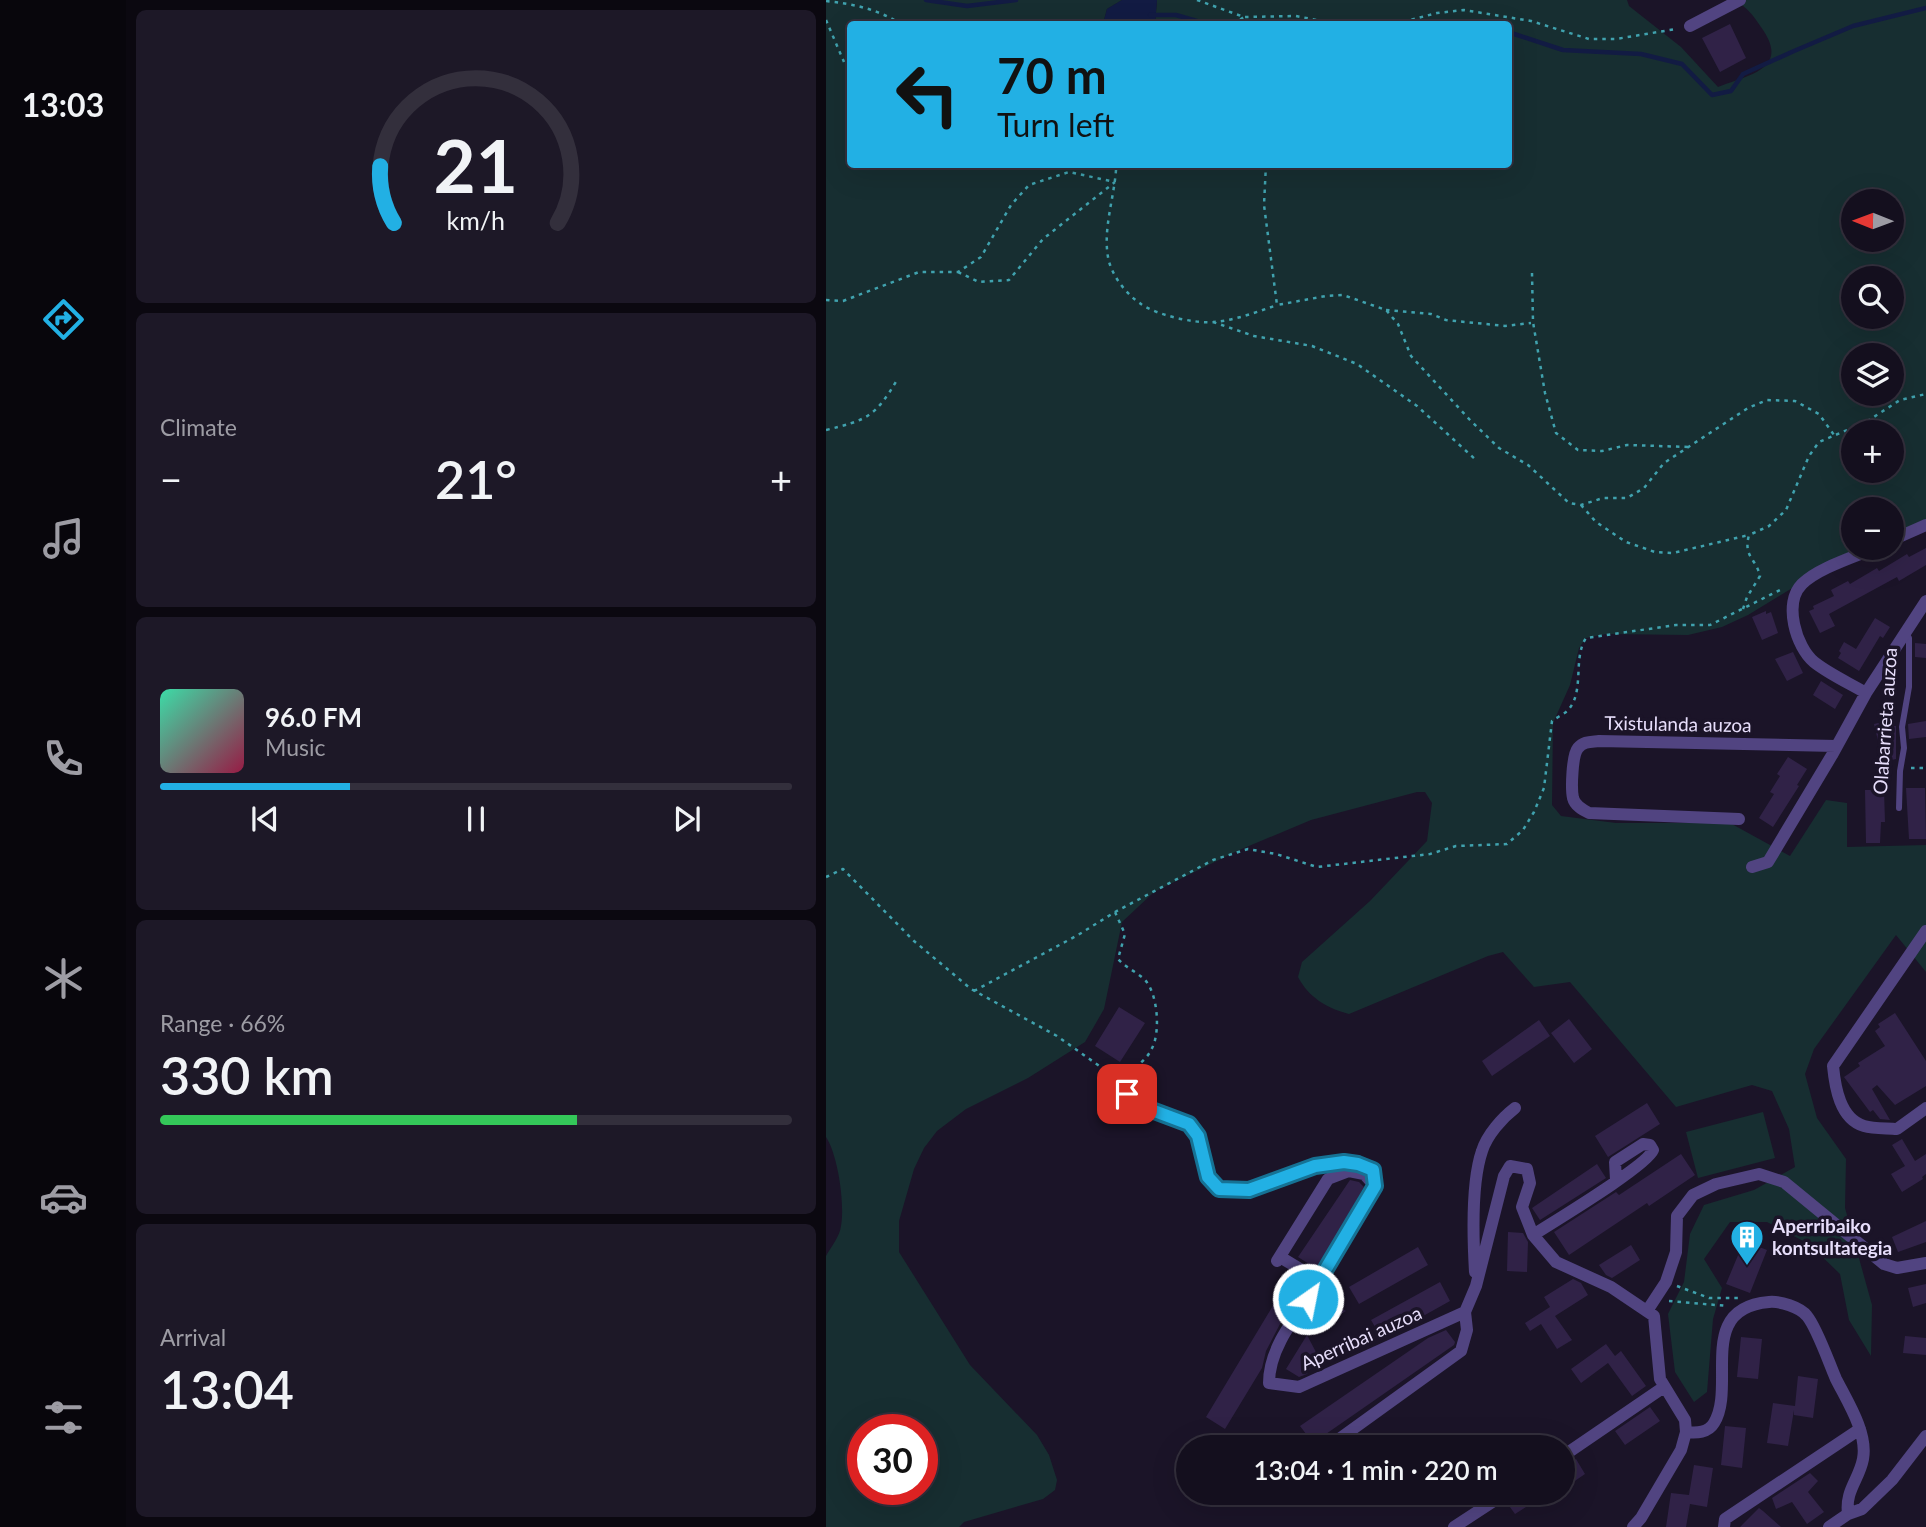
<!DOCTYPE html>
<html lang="en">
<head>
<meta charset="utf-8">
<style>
	body { margin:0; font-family:Lato,sans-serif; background:#1d1827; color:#f1f3f6; height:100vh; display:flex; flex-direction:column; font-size:26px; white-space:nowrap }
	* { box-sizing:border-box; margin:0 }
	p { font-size:23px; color:#9d9ca4 }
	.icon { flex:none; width:38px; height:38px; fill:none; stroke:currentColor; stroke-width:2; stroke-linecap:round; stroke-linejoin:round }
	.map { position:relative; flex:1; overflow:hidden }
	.details { display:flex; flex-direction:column; gap:10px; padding:10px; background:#0b0810; width:700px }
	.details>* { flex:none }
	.top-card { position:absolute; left:21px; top:21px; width:665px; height:147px; border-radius:7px; box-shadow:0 7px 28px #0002,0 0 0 2px #332f3c; background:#22b0e4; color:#111; overflow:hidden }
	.needle { width:46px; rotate:271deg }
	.controls { position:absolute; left:1015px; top:189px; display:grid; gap:14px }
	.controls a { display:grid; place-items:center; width:63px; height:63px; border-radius:50%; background:#140f1e; box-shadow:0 7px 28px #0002,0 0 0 2px #332f3c; font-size:35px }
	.speed { position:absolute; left:21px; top:1414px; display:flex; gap:14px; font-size:35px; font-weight:700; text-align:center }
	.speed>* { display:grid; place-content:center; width:91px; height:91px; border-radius:50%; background:#140f1e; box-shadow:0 7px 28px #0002,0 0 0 2px #332f3c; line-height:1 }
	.speed .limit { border:10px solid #d22; background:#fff; color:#111 }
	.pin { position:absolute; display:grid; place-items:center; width:60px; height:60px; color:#fff; margin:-30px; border-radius:14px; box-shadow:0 4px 10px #0006 }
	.me { position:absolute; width:77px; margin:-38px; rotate:33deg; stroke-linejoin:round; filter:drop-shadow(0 0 5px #0008) }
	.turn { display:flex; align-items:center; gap:24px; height:147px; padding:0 35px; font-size:32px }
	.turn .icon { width:91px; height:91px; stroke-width:2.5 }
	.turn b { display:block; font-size:49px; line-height:60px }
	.big { font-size:52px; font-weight:600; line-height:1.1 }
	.details .tile { flex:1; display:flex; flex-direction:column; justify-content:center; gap:10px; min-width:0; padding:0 24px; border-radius:10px; background:#1d1827 }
	.details .dial { align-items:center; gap:0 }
	.dial svg { height:182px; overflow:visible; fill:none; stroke:#332f3c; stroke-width:7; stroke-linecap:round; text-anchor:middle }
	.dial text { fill:#f1f3f6; stroke:none }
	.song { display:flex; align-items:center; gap:21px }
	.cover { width:84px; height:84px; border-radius:10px; background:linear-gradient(135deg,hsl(160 70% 55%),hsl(340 70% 35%)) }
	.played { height:7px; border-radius:4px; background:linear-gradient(90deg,#22b0e4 30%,#332f3c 30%) }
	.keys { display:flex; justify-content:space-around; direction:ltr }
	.heat { display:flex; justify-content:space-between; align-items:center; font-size:38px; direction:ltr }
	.charge { height:10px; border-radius:5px; background:linear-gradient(90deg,#34c759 66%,#332f3c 0) }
	.trip { position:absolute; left:350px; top:1435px; width:399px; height:70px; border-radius:35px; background:#140f1e; box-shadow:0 7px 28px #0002,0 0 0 2px #332f3c; font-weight:600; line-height:70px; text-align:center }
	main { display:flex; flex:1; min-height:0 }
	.menu { display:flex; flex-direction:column; width:126px; justify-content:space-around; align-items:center; background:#08060c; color:#9d9ca4 }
	.menu .icon { width:49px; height:49px }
	.menu .on { color:#22b0e4 }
	.menu b { font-size:32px; color:#f1f3f6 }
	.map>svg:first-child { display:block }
</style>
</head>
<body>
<main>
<nav class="menu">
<b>13:03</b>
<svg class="icon on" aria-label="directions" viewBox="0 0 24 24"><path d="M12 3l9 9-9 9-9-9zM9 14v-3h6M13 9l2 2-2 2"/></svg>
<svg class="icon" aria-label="music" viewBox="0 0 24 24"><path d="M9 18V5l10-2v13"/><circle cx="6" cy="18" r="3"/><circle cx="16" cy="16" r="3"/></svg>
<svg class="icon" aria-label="phone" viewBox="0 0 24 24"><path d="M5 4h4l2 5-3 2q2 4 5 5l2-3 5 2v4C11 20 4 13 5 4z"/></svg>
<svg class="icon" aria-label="climate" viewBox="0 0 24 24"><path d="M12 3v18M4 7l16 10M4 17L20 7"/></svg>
<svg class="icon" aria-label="car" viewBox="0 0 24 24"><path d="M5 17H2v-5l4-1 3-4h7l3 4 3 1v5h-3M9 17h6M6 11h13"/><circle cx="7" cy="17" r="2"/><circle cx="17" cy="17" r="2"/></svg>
<svg class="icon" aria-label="filters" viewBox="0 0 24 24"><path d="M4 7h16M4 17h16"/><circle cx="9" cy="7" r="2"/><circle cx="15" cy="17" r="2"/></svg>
</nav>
<section class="details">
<div class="tile dial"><svg viewBox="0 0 100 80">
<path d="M14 69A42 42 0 1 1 86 69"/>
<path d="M14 69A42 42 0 0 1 8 44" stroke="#22b0e4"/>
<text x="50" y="56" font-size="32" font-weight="700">21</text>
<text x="50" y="72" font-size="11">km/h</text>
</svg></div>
<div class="tile"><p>Climate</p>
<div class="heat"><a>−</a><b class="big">21°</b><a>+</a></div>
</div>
<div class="tile">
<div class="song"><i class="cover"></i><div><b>96.0 FM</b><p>Music</p></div></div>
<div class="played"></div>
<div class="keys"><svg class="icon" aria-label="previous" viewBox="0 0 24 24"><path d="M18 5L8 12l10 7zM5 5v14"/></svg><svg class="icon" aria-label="pause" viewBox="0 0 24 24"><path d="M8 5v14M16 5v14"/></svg><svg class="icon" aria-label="next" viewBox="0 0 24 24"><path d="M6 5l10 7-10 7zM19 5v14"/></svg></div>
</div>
<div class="tile"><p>Range · 66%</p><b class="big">330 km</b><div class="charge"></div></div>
<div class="tile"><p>Arrival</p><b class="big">13:04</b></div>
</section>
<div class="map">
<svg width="1100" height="1527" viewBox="0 0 1100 1527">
	<rect width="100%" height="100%" fill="#1b1428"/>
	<path fill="#172e31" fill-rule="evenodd" d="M 0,0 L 296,0 L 281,9 L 277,24 L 24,24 L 24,164 L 682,164 L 682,24 L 329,24 L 331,0 L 801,0 L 803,6 L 855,47 L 892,87 C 924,74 965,69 935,27 C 927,15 921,7 908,0 L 1100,0 L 1100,527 L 1066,541 L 1066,509 L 1027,509 L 1027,548 L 1050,548 L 994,571 L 922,615 L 896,627 L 862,635 L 780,634 L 760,638 L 753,648 L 744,685 L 727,723 L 726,805 L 735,816 L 790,823 L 904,823 L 964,856 L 1000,800 L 1021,803 L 1021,847 L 1100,845 L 1100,972 L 1070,935 L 988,1049 L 979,1074 L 991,1118 L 1020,1159 L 1019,1208 L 1046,1305 L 1045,1356 L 1023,1320 L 1014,1274 L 983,1244 L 941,1222 L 904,1222 L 878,1259 L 896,1288 L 887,1319 L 881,1392 L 868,1402 L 849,1372 L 842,1314 L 858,1282 L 864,1234 L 878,1205 L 928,1190 L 969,1167 L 963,1129 L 946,1091 L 926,1085 L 850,1107 L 744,982 L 708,987 L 677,952 L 662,956 L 523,1014 C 501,1008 483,998 472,977 L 476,962 L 544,901 L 601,841 L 606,803 L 599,792 L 591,792 L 485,820 L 411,851 L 328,892 L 296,922 L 278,1009 L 259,1042 L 202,1078 L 140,1109 L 111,1131 L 98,1148 L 88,1169 L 73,1221 L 73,1252 L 144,1365 L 211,1435 L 223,1455 L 231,1480 L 229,1490 L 217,1499 L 138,1522 L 133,1527 L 0,1527 L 0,1256 C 5,1247 14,1236 15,1226 C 19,1204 12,1155 0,1137 ZM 1027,201 L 1066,201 L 1066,240 L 1027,240 ZM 1027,278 L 1066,278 L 1066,317 L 1027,317 ZM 1027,355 L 1066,355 L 1066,394 L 1027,394 ZM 1027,432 L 1066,432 L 1066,471 L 1027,471 ZM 37,1430 L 96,1430 L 96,1489 L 37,1489 Z
		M 937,1112 L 949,1158 L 872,1178 L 860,1132 Z"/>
	<path fill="#121b43" d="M 296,0 L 331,0 L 329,24 L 277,24 L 281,9 Z"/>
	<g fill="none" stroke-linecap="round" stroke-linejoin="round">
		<path stroke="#121b43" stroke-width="4.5" d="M 100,0 L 141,6 L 190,0
			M 324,15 L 350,15 L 381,24
			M 658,24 L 660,24
			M 682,32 L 737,50 L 815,54 L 856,64 L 886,95 L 905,91 L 917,74 L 968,51 L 1027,26 L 1100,8"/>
	</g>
	<path fill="#302247" d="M 904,24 L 920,58 L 894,72 L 876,38 Z
		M 1100,548 L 1100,565 L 1073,581 L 1071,577 L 1003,614 L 1009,626 L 994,633 L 983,611 L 988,609 L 987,606 L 1008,596 L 1005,590 L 1022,581 L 1024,584 L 1051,568 L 1053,571 L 1081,554 L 1083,557 Z
		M 940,611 L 940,614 L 945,612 L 952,633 L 936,640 L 926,617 Z
		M 1049,618 L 1064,627 L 1057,638 L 1054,636 L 1033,671 L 1012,658 L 1015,653 L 1013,651 L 1018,642 L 1030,649 Z
		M 1089,643 L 1100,644 L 1100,658 L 1089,657 Z
		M 967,652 L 977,673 L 961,681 L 949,659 Z
		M 995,681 L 1017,695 L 1009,709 L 987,695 Z
		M 1065,720 L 1067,726 L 1070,726 L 1070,759 L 1057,762 L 1048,724 Z
		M 1100,721 L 1100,737 L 1083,739 L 1082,724 Z
		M 962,757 L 981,769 L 971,785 L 973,786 L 947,827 L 933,818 L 948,794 L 944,792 L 954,776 L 951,774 Z
		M 1080,788 L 1099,788 L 1100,839 L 1083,839 Z
		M 1039,790 L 1058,790 L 1059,822 L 1055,822 L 1054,843 L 1040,843 Z
		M 293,1007 L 319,1023 L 294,1062 L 269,1046 Z
		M 1069,1013 L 1100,1061 L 1100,1086 L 1069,1105 L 1051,1085 L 1046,1089 L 1064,1120 L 1054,1119 L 1047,1110 L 1044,1112 L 1018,1077 L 1034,1066 L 1032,1063 L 1059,1046 L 1049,1031 L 1054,1027 L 1052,1024 Z
		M 743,1019 L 766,1049 L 748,1063 L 725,1033 Z
		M 713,1020 L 724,1036 L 666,1076 L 656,1061 Z
		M 821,1103 L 834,1124 L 782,1157 L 769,1136 Z
		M 1076,1139 L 1089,1161 L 1100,1154 L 1100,1174 L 1096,1177 L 1097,1179 L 1076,1192 L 1065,1174 L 1079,1166 L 1066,1145 Z
		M 855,1154 L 869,1175 L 823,1206 L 821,1203 L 743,1255 L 728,1232 L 790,1192 L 793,1195 Z
		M 771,1164 L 780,1178 L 714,1220 L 706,1208 Z
		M 524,1180 L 533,1182 L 538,1187 L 491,1269 L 472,1257 Z
		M 1100,1221 L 1100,1242 L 1072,1252 L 1066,1237 Z
		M 682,1232 L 697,1233 L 702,1242 L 701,1272 L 681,1271 Z
		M 918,1241 L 941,1250 L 924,1293 L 900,1284 Z
		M 805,1245 L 814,1260 L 786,1278 L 780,1275 L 773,1265 Z
		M 592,1247 L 602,1265 L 533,1304 L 523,1287 Z
		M 466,1274 L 482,1284 L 454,1324 L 440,1351 L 436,1368 L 399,1429 L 380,1417 Z
		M 747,1279 L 755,1283 L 762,1295 L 729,1316 L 746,1340 L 731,1349 L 715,1324 L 704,1331 L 699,1323 L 724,1307 L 718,1297 Z
		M 614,1282 L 624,1301 L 556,1339 L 545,1320 Z
		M 1100,1284 L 1100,1303 L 1087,1307 L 1082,1288 Z
		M 501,1300 L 520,1311 L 481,1334 Z
		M 620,1330 L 629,1342 L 628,1345 L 487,1443 L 474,1426 L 602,1338 Z
		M 481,1335 L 492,1356 L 481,1374 L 473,1377 L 460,1369 Z
		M 1079,1336 L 1100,1338 L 1100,1355 L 1077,1353 Z
		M 915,1337 L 936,1339 L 932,1379 L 911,1377 Z
		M 780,1344 L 789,1356 L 795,1351 L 820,1386 L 806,1396 L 782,1363 L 755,1383 L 745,1369 Z
		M 972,1376 L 992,1379 L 987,1418 L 968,1415 L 968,1410 L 962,1446 L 941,1443 L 947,1403 L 969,1406 Z
		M 824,1407 L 834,1421 L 799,1445 L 789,1431 Z
		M 899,1426 L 920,1428 L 916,1468 L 895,1465 Z
		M 750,1459 L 759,1474 L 737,1489 L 737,1468 Z
		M 868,1465 L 887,1468 L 881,1507 L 864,1504 L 860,1527 L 840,1527 L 845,1493 L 863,1495 Z
		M 984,1473 L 992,1481 L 982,1492 L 998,1512 L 981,1524 L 966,1502 L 950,1509 L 946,1498 Z
		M 689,1493 L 722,1493 L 689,1514 L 681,1503 Z
		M 933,1508 L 937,1511 L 955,1527 L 914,1527 Z"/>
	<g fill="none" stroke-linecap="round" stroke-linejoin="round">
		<path stroke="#40a2ae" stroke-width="2.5" stroke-dasharray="3.5 5" stroke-linecap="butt" d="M 371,0 L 418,17 L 470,16 L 511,24
			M 0,1 C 28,4 51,9 75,24
			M 0,20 L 18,62
			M 407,24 L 418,17
			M 569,24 L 611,13 L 638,10 L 705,21 L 763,39 L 790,39 L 850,29
			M 440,164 L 438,205 L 451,305 L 500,296 L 517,295 L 560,310 L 572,324 L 585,356 L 644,420 L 673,448 L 702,465 L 743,503 L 755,505 L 777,498 L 801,498 L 818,488 L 838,463 L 922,408 L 941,400 L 969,401 L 993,414 L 1008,435
			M 290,170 C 288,198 277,229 282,257 C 285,275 300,294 315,304 C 330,315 370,324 388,322 C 410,320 431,312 451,305
			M 132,272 L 153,282 L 183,280 L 217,239 L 289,182
			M 706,273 L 707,322 L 719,393 L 730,433 L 752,450 L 776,451 L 801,445 L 863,447
			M 0,300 L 17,301 L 93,272 L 132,272 L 155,257 L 185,205 L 203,185 L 243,172 L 289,182
			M 560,310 L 605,314 L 620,320 L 679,326 L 705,323
			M 387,322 L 428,336 L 486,346 L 531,364 L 591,406 L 650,460
			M 0,430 C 41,420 49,417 71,380
			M 755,505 L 770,522 L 800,542 L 829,552 L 847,553 L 923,535
			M 917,609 L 921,597 L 934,576 C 930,558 917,557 923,535 L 943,526 L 960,510 L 983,456 L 993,442 L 1040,422 L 1074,400 L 1100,394
			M 1085,768 L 1100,768
			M 0,877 L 17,869 L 88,941 L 145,989 L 231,1036 L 286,1075
			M 289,912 L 299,934 L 292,959 C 300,968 311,972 319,980 C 332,994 335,1034 325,1050 C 322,1057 315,1062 310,1068
			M 148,991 L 252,935 L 289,912 L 387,860 L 422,849 L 450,854 L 491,867 L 604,854 L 630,846 L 681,844 L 697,830 L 708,812 L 718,788 L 726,721 C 730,718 736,715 740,712 C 760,694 746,659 760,638 L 850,625 L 884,625 L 958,588
			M 851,1286 L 883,1298 L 912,1298
			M 843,1301 L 902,1306"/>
		<path stroke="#514481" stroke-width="6" d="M 1073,808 L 1074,771 L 1078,748 L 1076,727 L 1083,687 L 1083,638 L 1080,633
			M 302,1074 L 295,1079 L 301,1094 L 315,1106 L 363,1124 L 372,1136 L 382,1177 L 393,1189 L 423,1190 L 489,1166 L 518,1162 L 532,1164 L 547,1170 L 549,1183"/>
		<path stroke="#514481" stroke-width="12" d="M 864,26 L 914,0
			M 1066,540 L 1100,525
			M 1040,693 C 1023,683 1003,674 988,662 C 970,647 957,603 976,584 C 992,568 1028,557 1049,548
			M 913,819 L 763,813 C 757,810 749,806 747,798 C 745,789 746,755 752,748 C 758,741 765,742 773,741 L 1010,746
			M 926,867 L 942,862 L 1006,755 L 1040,693 L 1100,601
			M 1100,931 L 1007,1066 C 1009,1087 1014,1119 1038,1126 C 1048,1129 1061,1128 1071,1129 L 1100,1108
			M 707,1235 C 727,1222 821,1166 827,1150 L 824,1145 L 817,1144 L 789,1162 L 790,1180
			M 454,1257 L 494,1281
			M 451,1261 L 502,1179 L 523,1171 L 538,1174 L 549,1186 C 531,1217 515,1249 495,1280 C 475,1311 443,1344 443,1383 L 473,1387 L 639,1312 L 650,1286 L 678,1176 L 684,1166 L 701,1169 L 704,1183 L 696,1207 L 707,1235 L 730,1262 L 785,1287 L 828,1316 L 834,1379 L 859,1420 L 860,1432 L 855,1450 L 815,1518 L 807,1527
			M 649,1272 C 647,1238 645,1183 656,1151 C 661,1135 676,1118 689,1108
			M 821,1311 L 840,1282 L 850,1252 L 851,1216 L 867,1195 L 890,1184 L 933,1174 L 958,1182 L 1058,1264 L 1071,1268 L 1100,1263
			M 860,1432 C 871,1433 882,1433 888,1423 C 911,1386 869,1308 943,1302 C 954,1301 974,1307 981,1316 C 991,1328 1003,1363 1010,1379 C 1021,1401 1042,1433 1037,1459 C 1033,1480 1019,1490 1022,1514
			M 502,1447 L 635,1351 L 641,1330 L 639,1312
			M 737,1456 L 838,1387
			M 628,1527 L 680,1493
			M 898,1527 L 899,1519 L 1034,1429
			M 1003,1527 L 1022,1514 L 1036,1509 L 1066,1480 L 1100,1436"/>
	</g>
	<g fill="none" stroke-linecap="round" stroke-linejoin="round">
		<defs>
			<path id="route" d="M 301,1094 L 315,1106 L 363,1124 L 372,1136 L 382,1177 L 393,1189 L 423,1190 L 489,1166 L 518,1162 L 532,1164 L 547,1170 L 549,1186 L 482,1299"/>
		</defs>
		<use href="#route" stroke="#167294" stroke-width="18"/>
		<use href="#route" stroke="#22b0e4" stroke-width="12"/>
	</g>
	<defs>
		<symbol id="building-pin" viewBox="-11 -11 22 30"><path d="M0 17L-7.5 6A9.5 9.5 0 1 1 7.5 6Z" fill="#22b0e4" stroke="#1b1428"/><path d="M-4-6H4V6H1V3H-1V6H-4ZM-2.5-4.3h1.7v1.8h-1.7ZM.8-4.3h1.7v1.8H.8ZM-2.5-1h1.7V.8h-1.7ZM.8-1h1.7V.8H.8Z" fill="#fff"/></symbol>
	</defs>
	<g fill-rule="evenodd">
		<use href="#building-pin" x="902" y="1218" width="38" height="52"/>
	</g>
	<g text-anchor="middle" stroke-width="7" stroke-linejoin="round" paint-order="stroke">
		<g font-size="19" fill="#e7defb" stroke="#1b1428">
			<text transform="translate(1059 721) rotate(-86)" y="7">Olabarrieta auzoa</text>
			<text transform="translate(852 724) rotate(1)" y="7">Txistulanda auzoa</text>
			<text transform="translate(535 1338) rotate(-24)" y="7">Aperribai auzoa</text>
		</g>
		<g font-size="19" font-weight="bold" fill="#e7defb" stroke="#1b1428" text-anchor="start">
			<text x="946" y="1233">Aperribaiko<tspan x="946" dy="22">kontsultategia</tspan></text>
		</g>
	</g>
</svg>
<div class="controls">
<a><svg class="needle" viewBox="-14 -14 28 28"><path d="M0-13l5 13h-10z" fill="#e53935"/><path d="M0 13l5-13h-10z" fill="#9d9ca4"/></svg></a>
<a><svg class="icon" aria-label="search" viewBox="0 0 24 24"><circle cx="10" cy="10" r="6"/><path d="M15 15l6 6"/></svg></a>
<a><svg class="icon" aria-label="layers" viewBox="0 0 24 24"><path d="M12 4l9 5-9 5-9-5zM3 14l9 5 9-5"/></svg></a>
<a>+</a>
<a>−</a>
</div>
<div class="speed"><div class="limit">30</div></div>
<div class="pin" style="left:301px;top:1094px;background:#d93025"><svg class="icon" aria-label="arrive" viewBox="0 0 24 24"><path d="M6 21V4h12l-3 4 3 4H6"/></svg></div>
<svg class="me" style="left:482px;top:1299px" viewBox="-20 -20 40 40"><circle r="17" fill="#22b0e4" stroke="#fff" stroke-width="3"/><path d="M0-11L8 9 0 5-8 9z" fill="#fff"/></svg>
<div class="trip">13:04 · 1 min · 220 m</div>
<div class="top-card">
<div class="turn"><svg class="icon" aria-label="left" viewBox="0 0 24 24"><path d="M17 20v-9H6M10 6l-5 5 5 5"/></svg><div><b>70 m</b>Turn left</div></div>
</div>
</div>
</main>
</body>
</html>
